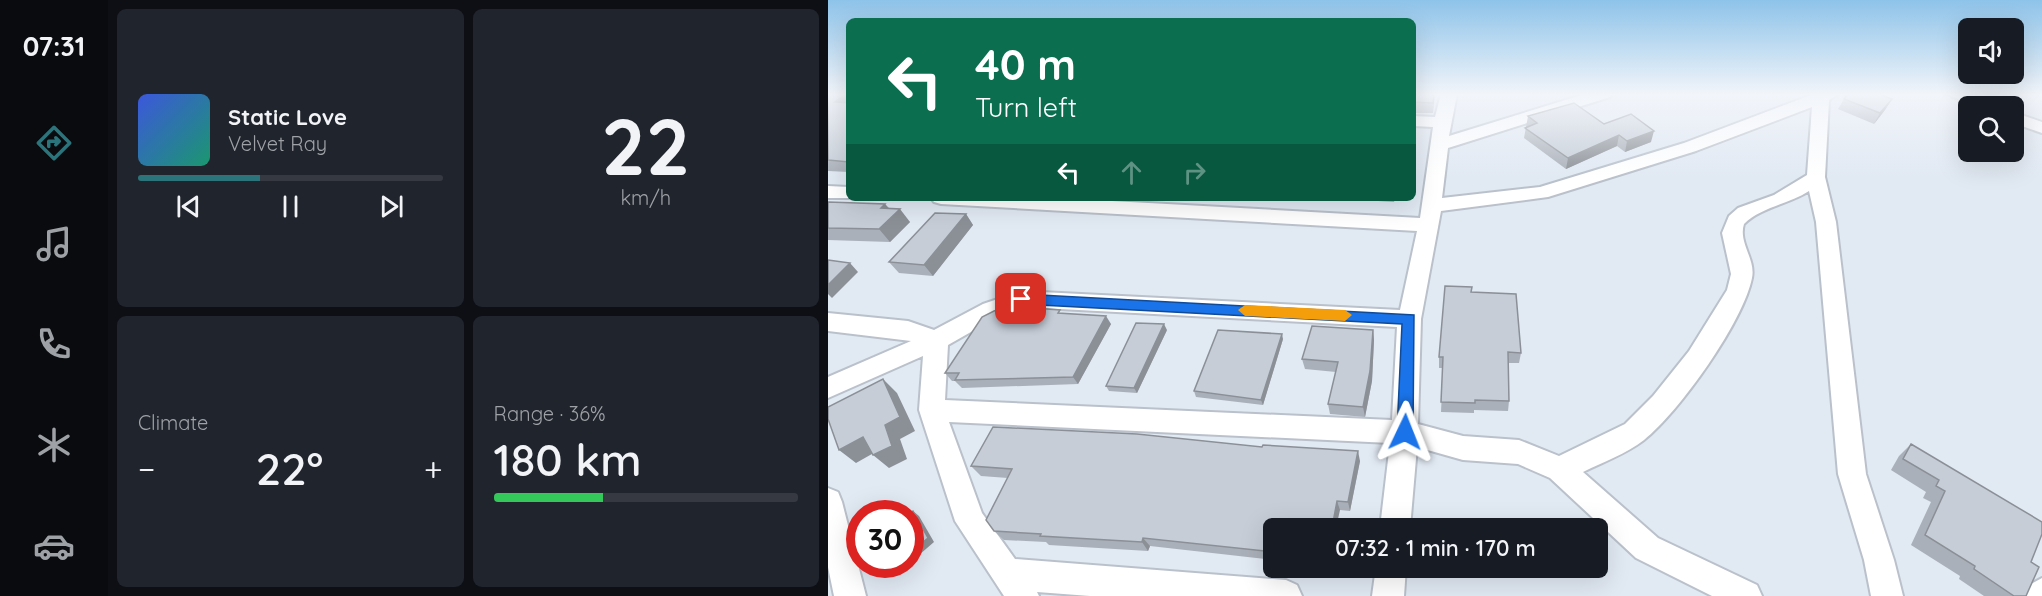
<!DOCTYPE html>
<html lang="en">
<head>
<meta charset="utf-8">
<style>
	body { margin:0; font-family:Quicksand,sans-serif; background:#20242c; color:#f1f3f6; height:100vh; display:flex; flex-direction:column; font-size:22px; white-space:nowrap }
	* { box-sizing:border-box; margin:0 }
	p { font-size:20px; color:#9ea1a6 }
	.icon { flex:none; width:33px; height:33px; fill:none; stroke:currentColor; stroke-width:2; stroke-linecap:round; stroke-linejoin:round }
	.map { position:relative; flex:1; overflow:hidden }
	.drawer { display:flex; flex-direction:column; gap:9px; padding:9px; background:#0d0f14; width:720px }
	.drawer>* { flex:none }
	.hud { position:absolute; left:18px; top:18px; width:570px; height:183px; border-radius:9px; box-shadow:0 6px 24px #0002; background:#0b6e4f; color:#fff; overflow:hidden }
	.buttons { position:absolute; left:1130px; top:18px; display:grid; gap:12px }
	.buttons a { display:grid; place-items:center; width:66px; height:66px; border-radius:9px; background:#171b24; box-shadow:0 6px 24px #0002; font-size:30px }
	.speed { position:absolute; left:18px; top:500px; display:flex; gap:12px; font-size:30px; font-weight:700; text-align:center }
	.speed>* { display:grid; place-content:center; width:78px; height:78px; border-radius:50%; background:#171b24; box-shadow:0 6px 24px #0002; line-height:1 }
	.speed .limit { border:9px solid #d22; background:#fff; color:#111 }
	.pin { position:absolute; display:grid; place-items:center; width:51px; height:51px; color:#fff; margin:-26px; border-radius:12px; box-shadow:0 3px 9px #0006 }
	.me { position:absolute; width:66px; margin:-33px; rotate:2deg; stroke-linejoin:round; filter:drop-shadow(0 0 4px #0008) }
	.turn { display:flex; align-items:center; gap:21px; height:126px; padding:0 30px; font-size:27px }
	.turn .icon { width:78px; height:78px; stroke-width:2.5 }
	.turn b { display:block; font-size:42px; line-height:51px }
	.lanes { display:flex; align-items:center; height:57px; padding:0 30px; background:#0003; justify-content:center; gap:30px; direction:ltr }
	.lanes .off { opacity:.35 }
	.big { font-size:45px; font-weight:600; line-height:1.1 }
	.drawer .tile { flex:1; display:flex; flex-direction:column; justify-content:center; gap:9px; min-width:0; padding:0 21px; border-radius:9px; background:#20242c }
	.drawer .dial { align-items:center; gap:0 }
	.dial b { font-size:78px; line-height:1 }
	.song { display:flex; align-items:center; gap:18px }
	.cover { width:72px; height:72px; border-radius:9px; background:linear-gradient(135deg,hsl(230 70% 55%),hsl(160 70% 35%)) }
	.played { height:6px; border-radius:3px; background:linear-gradient(90deg,#2b747b 40%,#363941 40%) }
	.keys { display:flex; justify-content:space-around; direction:ltr }
	.heat { display:flex; justify-content:space-between; align-items:center; font-size:33px; direction:ltr }
	.charge { height:9px; border-radius:4px; background:linear-gradient(90deg,#34c759 36%,#363941 0) }
	.drawer .tiles { flex:1; display:grid; gap:9px; grid-template-columns:repeat(2,1fr) }
	.trip { position:absolute; left:435px; top:518px; width:345px; height:60px; border-radius:9px; background:#171b24; box-shadow:0 6px 24px #0002; font-weight:600; line-height:60px; text-align:center }
	main { display:flex; flex:1; min-height:0 }
	.tab-bar { display:flex; flex-direction:column; width:108px; justify-content:space-around; align-items:center; background:#090b0e; color:#9ea1a6 }
	.tab-bar .icon { width:42px; height:42px }
	.tab-bar .current { color:#2b747b }
	.tab-bar b { font-size:27px; color:#f1f3f6 }
	.map>svg:first-child { display:block }
</style>
</head>
<body>
<main>
<nav class="tab-bar">
<b>07:31</b>
<svg class="icon current" aria-label="directions" viewBox="0 0 24 24"><path d="M12 3l9 9-9 9-9-9zM9 14v-3h6M13 9l2 2-2 2"/></svg>
<svg class="icon" aria-label="music" viewBox="0 0 24 24"><path d="M9 18V5l10-2v13"/><circle cx="6" cy="18" r="3"/><circle cx="16" cy="16" r="3"/></svg>
<svg class="icon" aria-label="phone" viewBox="0 0 24 24"><path d="M5 4h4l2 5-3 2q2 4 5 5l2-3 5 2v4C11 20 4 13 5 4z"/></svg>
<svg class="icon" aria-label="climate" viewBox="0 0 24 24"><path d="M12 3v18M4 7l16 10M4 17L20 7"/></svg>
<svg class="icon" aria-label="car" viewBox="0 0 24 24"><path d="M5 17H2v-5l4-1 3-4h7l3 4 3 1v5h-3M9 17h6M6 11h13"/><circle cx="7" cy="17" r="2"/><circle cx="17" cy="17" r="2"/></svg>
</nav>
<section class="drawer">
<div class="tiles">
<div class="tile">
<div class="song"><i class="cover"></i><div><b>Static Love</b><p>Velvet Ray</p></div></div>
<div class="played"></div>
<div class="keys"><svg class="icon" aria-label="previous" viewBox="0 0 24 24"><path d="M18 5L8 12l10 7zM5 5v14"/></svg><svg class="icon" aria-label="pause" viewBox="0 0 24 24"><path d="M8 5v14M16 5v14"/></svg><svg class="icon" aria-label="next" viewBox="0 0 24 24"><path d="M6 5l10 7-10 7zM19 5v14"/></svg></div>
</div>
<div class="tile dial"><b>22</b><p>km/h</p></div>
<div class="tile"><p>Climate</p>
<div class="heat"><a>−</a><b class="big">22°</b><a>+</a></div>
</div>
<div class="tile"><p>Range · 36%</p><b class="big">180 km</b><div class="charge"></div></div>
</div>
</section>
<div class="map">
<svg width="1214" height="596" viewBox="0 0 1214 596">
	<rect width="100%" height="100%" fill="#e1e9f3"/>
	<g fill="none" stroke-linecap="round" stroke-linejoin="round">
		<defs>
			<path id="minor" d="M 613,94 L 629,94 L 621,136 L 757,94 L 784,94 L 782,97 L 620,148 L 614,198 L 712,187 L 856,143 L 986,94 L 1010,94 L 1001,100 L 997,177 L 1008,222 L 1038,474 L 1066,560 L 1075,596 L 1043,596 L 1036,560 L 1010,474 L 988,222 L 981,191 C 961,204 933,207 916,224 C 910,243 928,259 924,278 C 915,322 852,411 816,440 C 798,454 775,462 755,472 L 830,538 L 929,585 L 934,596 L 884,596 L 808,558 L 722,478 L 690,464 L 635,460 L 589,447 L 582,528 L 552,528 L 562,443 L 121,422 L 154,513 L 187,559 L 458,580 L 469,585 L 474,596 L 262,596 L 209,592 L 211,596 L 176,596 L 127,521 L 91,410 L 95,356 L 0,398 L 0,377 L 83,341 L 0,331 L 0,313 L 80,321 L 106,330 L 155,304 L 193,291 L 572,310 L 589,231 L 113,204 L 106,202 L 103,198 L 229,198 L 592,218 L 605,127 L 585,126 L 585,116 L 607,117 ZM 984,107 L 979,175 L 946,195 L 910,208 L 901,216 L 894,233 L 903,274 L 899,290 L 861,351 L 825,396 L 797,424 L 731,456 L 691,440 L 635,436 L 590,424 L 593,319 L 613,211 L 720,197 L 868,151 ZM 194,307 L 569,327 L 564,420 L 117,400 L 120,345 L 171,316 Z
				M 1119,94 C 1135,94 1156,93 1167,106 L 1145,106 Z
				M 1185,112 L 1214,122 L 1214,133 L 1185,123 Z
				M 0,186 L 21,187 L 21,198 L 26,198 L 0,198 Z
				M 0,488 L 10,492 L 14,502 L 38,596 L 6,596 L 0,567 Z
				M 548,567 L 578,567 L 576,596 L 544,596 Z
				M 1214,578 L 1214,596 L 1196,596 L 1201,585 Z"/>
		</defs>
		<use href="#minor" stroke="#bac1cb" stroke-width="4"/>
		<use href="#minor" fill="#fff" fill-rule="evenodd"/>
	</g>
	<path fill="#aab0b9" d="M 0,94 L 21,94 L 21,172 L 0,171 Z
		M 585,94 L 607,94 L 605,113 L 585,113 Z
		M 1016,99 L 1064,99 L 1057,110 L 1046,124 L 1010,109 Z
		M 700,116 L 776,124 L 823,142 L 797,152 L 789,146 L 738,169 L 696,138 Z
		M 270,198 L 292,198 L 291,199 Z
		M 500,198 L 567,198 L 566,202 Z
		M 0,202 L 57,204 L 61,208 L 82,222 L 62,242 L 0,240 Z
		M 138,214 L 145,225 L 105,276 L 71,273 L 61,262 Z
		M 643,292 L 693,353 L 691,363 L 680,363 L 681,401 L 680,411 L 646,410 L 646,413 L 613,412 L 615,368 L 611,368 L 611,357 Z
		M 235,314 L 283,324 L 250,384 L 134,388 L 127,381 L 124,381 L 117,373 Z
		M 339,330 L 309,393 L 281,391 L 278,386 Z
		M 545,330 L 546,340 L 544,381 L 537,417 L 502,414 L 500,404 L 508,372 L 477,369 L 474,359 Z
		M 455,339 L 435,405 L 368,397 L 366,391 Z
		M 1083,444 L 1203,562 L 1198,596 L 1156,596 L 1131,579 L 1132,576 L 1083,545 L 1103,502 L 1095,498 L 1098,492 L 1063,470 L 1071,456 Z
		M 532,461 L 522,511 L 512,510 L 446,528 L 446,560 L 322,546 L 320,551 L 221,545 L 218,542 L 176,540 L 166,531 L 180,478 L 153,476 L 143,466 Z
		M 454,567 L 501,567 L 500,572 L 454,568 Z"/>
	<path fill="#8b9096" d="M 17,94 L 21,94 L 21,108 L 7,102 Z
		M 1064,99 L 1057,110 L 1046,124 L 1052,113 Z
		M 826,131 L 823,142 L 797,152 L 799,141 Z
		M 791,135 L 789,146 L 738,169 L 740,158 Z
		M 57,204 L 66,215 L 72,209 L 82,222 L 62,242 L 51,229 L 53,208 Z
		M 138,214 L 145,225 L 105,276 L 96,265 Z
		M 22,263 L 30,272 L 4,298 L 0,294 L 0,285 Z
		M 278,316 L 283,324 L 250,384 L 245,377 Z
		M 336,324 L 339,330 L 309,393 L 306,388 Z
		M 545,330 L 546,340 L 544,381 L 537,417 L 535,407 Z
		M 454,334 L 455,339 L 435,405 L 433,400 Z
		M 55,379 L 69,393 L 87,431 L 72,439 L 79,459 L 61,468 L 45,455 Z
		M 35,437 L 51,450 L 28,463 L 11,450 Z
		M 530,451 L 532,461 L 522,511 L 520,502 Z
		M 509,501 L 512,510 L 508,528 L 504,528 Z
		M 85,511 L 91,516 L 106,542 L 91,555 L 85,550 Z
		M 315,538 L 322,546 L 320,551 L 314,542 Z"/>
	<path fill="#c6cdd7" stroke="#8b9096" stroke-width="1.5" d="M 0,94 L 17,94 L 7,102 L 21,103 L 21,162 L 0,160 Z
		M 585,94 L 606,94 L 605,103 L 585,102 Z
		M 1020,94 L 1051,94 L 1064,99 L 1052,113 L 1016,99 Z
		M 746,103 L 776,124 L 803,114 L 826,131 L 799,141 L 791,135 L 740,158 L 697,128 L 709,123 L 700,116 Z
		M 0,202 L 57,204 L 53,208 L 72,209 L 51,229 L 0,228 Z
		M 107,213 L 138,214 L 96,265 L 61,262 Z
		M 0,260 L 22,263 L 0,285 Z
		M 617,286 L 644,287 L 643,292 L 688,294 L 693,353 L 680,352 L 681,401 L 647,400 L 647,403 L 613,402 L 615,357 L 611,357 Z
		M 177,307 L 192,307 L 232,310 L 230,313 L 278,316 L 245,377 L 127,380 L 131,373 L 117,373 L 154,317 L 166,311 Z
		M 308,323 L 336,324 L 306,388 L 278,386 Z
		M 484,326 L 545,330 L 542,371 L 535,407 L 500,404 L 510,362 L 474,359 Z
		M 390,330 L 454,334 L 433,400 L 366,391 Z
		M 55,379 L 72,417 L 57,425 L 64,446 L 45,455 L 35,437 L 11,450 L 0,419 L 0,407 Z
		M 165,427 L 309,434 L 434,447 L 435,445 L 530,451 L 520,502 L 509,501 L 504,528 L 446,528 L 446,552 L 315,538 L 314,542 L 212,536 L 213,534 L 166,531 L 158,520 L 184,469 L 143,466 Z
		M 1083,444 L 1214,522 L 1214,534 L 1203,562 L 1211,567 L 1198,596 L 1186,596 L 1146,569 L 1147,566 L 1097,535 L 1117,491 L 1108,486 L 1111,480 L 1075,459 Z
		M 85,511 L 100,538 L 85,550 L 82,545 L 82,513 Z"/>
	<linearGradient id="sky" x2="0" y2="1"><stop stop-color="#8ec3e9"/><stop offset="0.53" stop-color="#f2f5fa"/><stop offset="1" stop-color="#f2f5fa" stop-opacity="0"/></linearGradient>
	<rect width="1214" height="178" fill="url(#sky)"/>
	<path fill="#1a73e8" stroke="#114b97" stroke-width="1.5" d="M 193,294 L 586,315 L 585,432 L 583,437 L 572,437 L 569,432 L 574,324 L 193,304 L 186,299 Z"/>
	<path fill="#f59e0b" d="M 417,305 L 517,310 L 524,315 L 517,321 L 417,316 L 410,310 Z"/>
</svg>
<div class="buttons">
<a><svg class="icon" aria-label="sound" viewBox="0 0 24 24"><path d="M4 9h4l5-4v14l-5-4H4zM17 9q2 3 0 6"/></svg></a>
<a><svg class="icon" aria-label="search" viewBox="0 0 24 24"><circle cx="10" cy="10" r="6"/><path d="M15 15l6 6"/></svg></a>
</div>
<div class="speed"><div class="limit">30</div></div>
<div class="pin" style="left:193px;top:299px;background:#d93025"><svg class="icon" aria-label="arrive" viewBox="0 0 24 24"><path d="M6 21V4h12l-3 4 3 4H6"/></svg></div>
<svg class="me" style="left:577px;top:432px" viewBox="-20 -20 40 40"><path d="M0-17L14 15 0 8-14 15z" fill="#1a73e8" stroke="#fff" stroke-width="4"/></svg>
<div class="trip">07:32 · 1 min · 170 m</div>
<div class="hud">
<div class="turn"><svg class="icon" aria-label="left" viewBox="0 0 24 24"><path d="M17 20v-9H6M10 6l-5 5 5 5"/></svg><div><b>40 m</b>Turn left</div></div>
<div class="lanes"><svg class="icon" aria-label="left" viewBox="0 0 24 24"><path d="M17 20v-9H6M10 6l-5 5 5 5"/></svg><svg class="icon off" aria-label="ahead" viewBox="0 0 24 24"><path d="M12 20V5M6 11l6-6 6 6"/></svg><svg class="icon off" aria-label="right" viewBox="0 0 24 24"><path d="M7 20v-9h11M14 6l5 5-5 5"/></svg></div>
</div>
</div>
</main>
</body>
</html>
